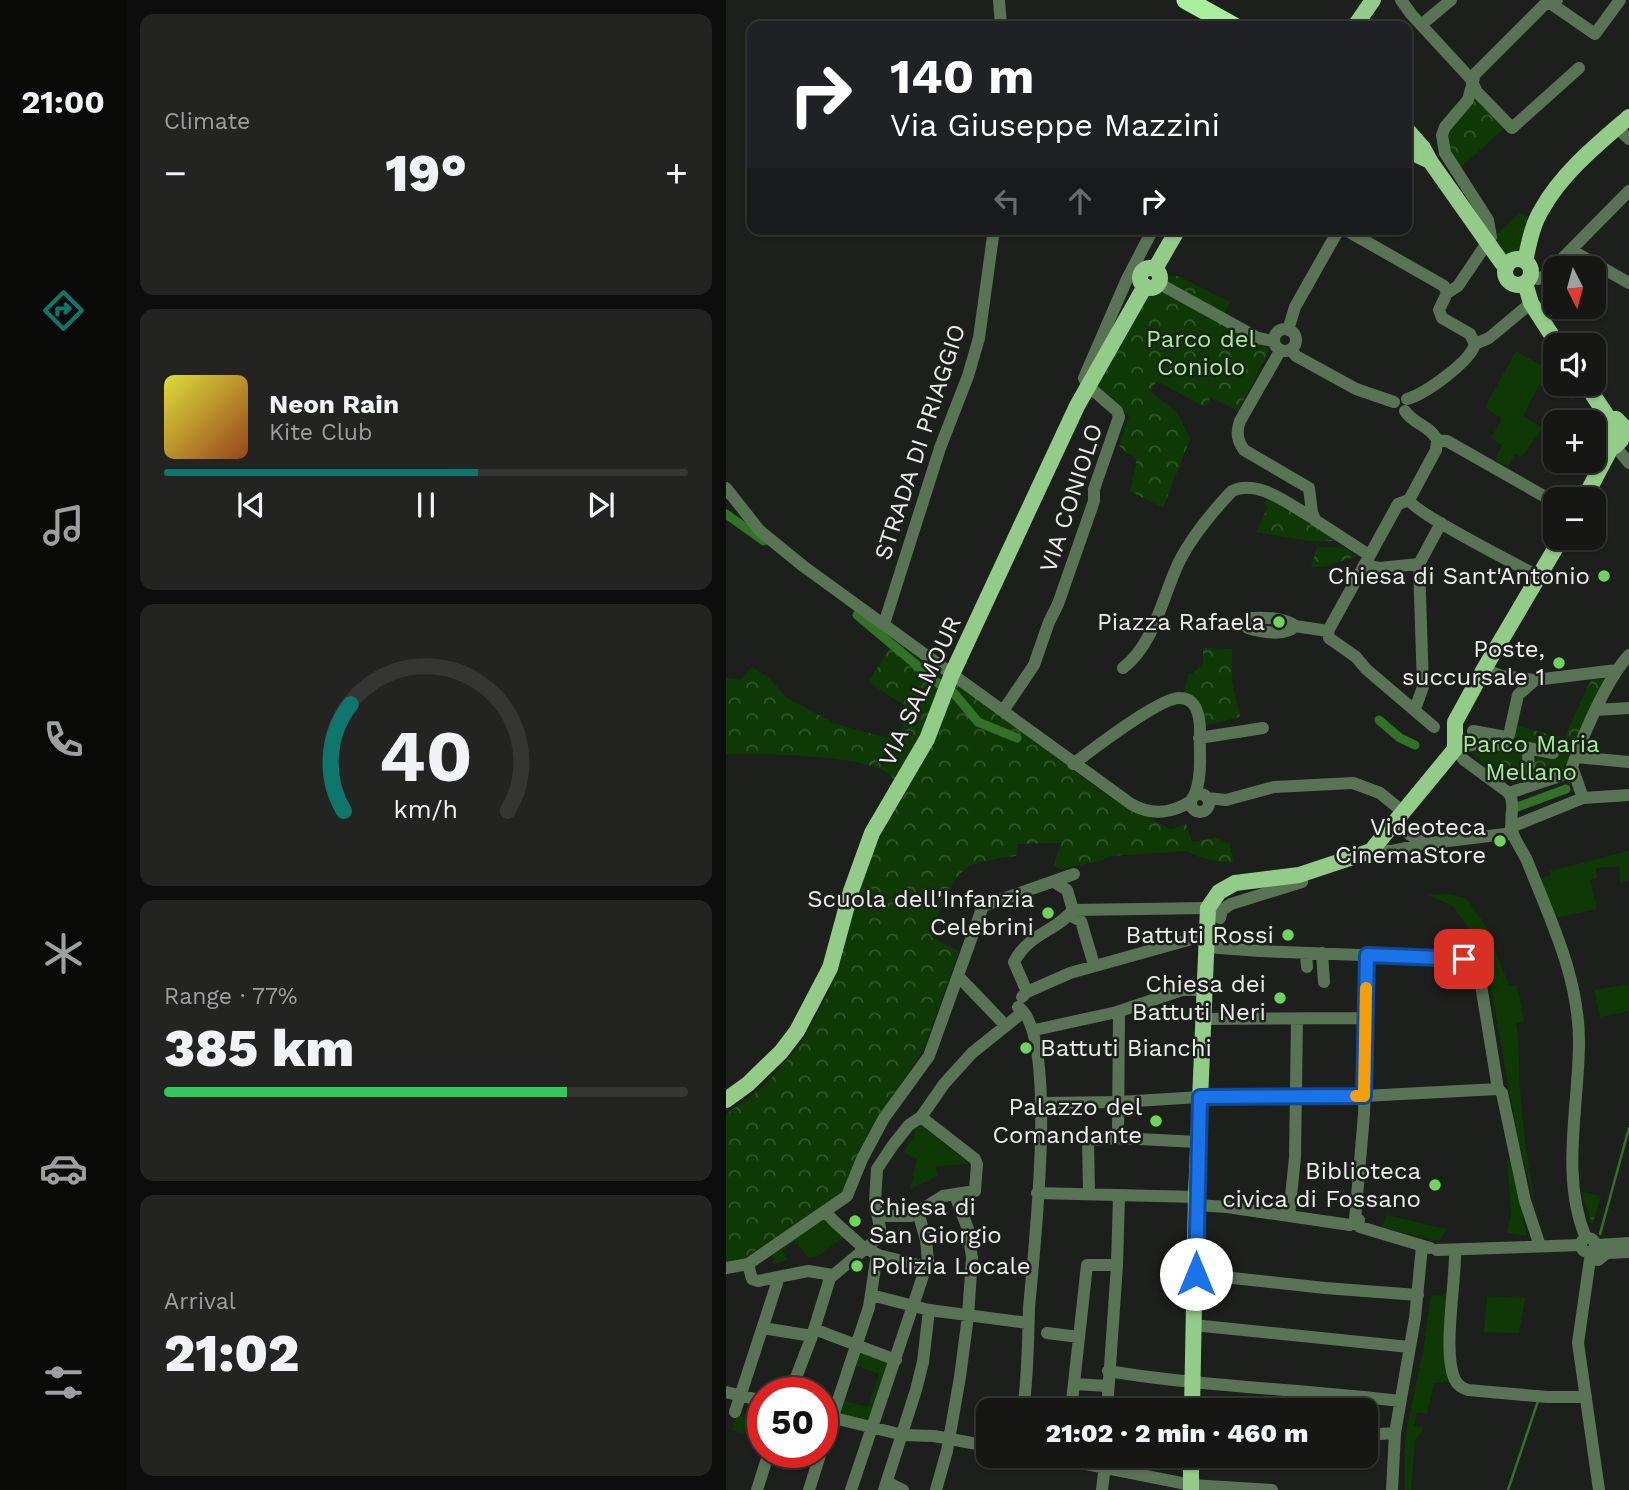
<!DOCTYPE html>
<html lang="en">
<head>
<meta charset="utf-8">
<style>
	body { margin:0; font-family:"Work Sans",sans-serif; background:#232422; color:#f1f3f6; height:100vh; display:flex; flex-direction:column; font-size:26px; white-space:nowrap }
	* { box-sizing:border-box; margin:0 }
	p { font-size:23px; color:#9e9fa0 }
	.icon { flex:none; width:38px; height:38px; fill:none; stroke:currentColor; stroke-width:2; stroke-linecap:round; stroke-linejoin:round }
	.map { position:relative; flex:1; overflow:hidden }
	.panel { display:flex; flex-direction:column; gap:14px; padding:14px; background:#0c0d0c; width:600px }
	.panel>* { flex:none }
	.top-card { position:absolute; left:21px; top:21px; width:665px; height:214px; border-radius:14px; box-shadow:0 2px 5px #0004,0 0 0 2px #353634; background:#202124; color:#fff; overflow:hidden }
	.needle { width:46px; rotate:174deg }
	.buttons { position:absolute; left:817px; top:256px; display:grid; gap:14px }
	.buttons a { display:grid; place-items:center; width:63px; height:63px; border-radius:14px; background:#161715; box-shadow:0 2px 5px #0004,0 0 0 2px #353634; font-size:35px }
	.speed { position:absolute; left:21px; top:1377px; display:flex; gap:14px; font-size:35px; font-weight:700; text-align:center }
	.speed>* { display:grid; place-content:center; width:91px; height:91px; border-radius:50%; background:#161715; box-shadow:0 2px 5px #0004,0 0 0 2px #353634; line-height:1 }
	.speed .limit { border:10px solid #d22; background:#fff; color:#111 }
	.pin { position:absolute; display:grid; place-items:center; width:60px; height:60px; color:#fff; margin:-30px; border-radius:14px; box-shadow:0 4px 10px #0006 }
	.me { position:absolute; width:77px; margin:-38px; rotate:0deg; stroke-linejoin:round; filter:drop-shadow(0 0 5px #0008) }
	.turn { display:flex; align-items:center; gap:24px; height:147px; padding:0 28px; font-size:32px }
	.turn .icon { width:91px; height:91px; stroke-width:2.5 }
	.turn b { display:block; font-size:49px; line-height:60px }
	.lanes { display:flex; align-items:center; height:66px; padding:0 28px; background:#0003; justify-content:center; gap:35px; direction:ltr }
	.lanes .off { opacity:.35 }
	.big { font-size:52px; font-weight:800; line-height:1.1 }
	.panel .widget { flex:1; display:flex; flex-direction:column; justify-content:center; gap:10px; min-width:0; padding:0 24px; border-radius:14px; background:#232422 }
	.panel .dial { align-items:center; gap:0 }
	.dial svg { height:182px; overflow:visible; fill:none; stroke:#353634; stroke-width:7; stroke-linecap:round; text-anchor:middle }
	.dial text { fill:#f1f3f6; stroke:none }
	.song { display:flex; align-items:center; gap:21px }
	.cover { width:84px; height:84px; border-radius:10px; background:linear-gradient(135deg,hsl(60 70% 55%),hsl(20 70% 35%)) }
	.played { height:7px; border-radius:4px; background:linear-gradient(90deg,#0f766e 60%,#353634 60%) }
	.keys { display:flex; justify-content:space-around; direction:ltr }
	.heat { display:flex; justify-content:space-between; align-items:center; font-size:38px; direction:ltr }
	.charge { height:10px; border-radius:5px; background:linear-gradient(90deg,#34c759 77%,#353634 0) }
	.trip { position:absolute; left:250px; top:1398px; width:402px; height:70px; border-radius:14px; background:#161715; box-shadow:0 2px 5px #0004,0 0 0 2px #353634; font-weight:800; line-height:70px; text-align:center }
	main { display:flex; flex:1; min-height:0 }
	.tabs { display:flex; flex-direction:column; width:126px; justify-content:space-around; align-items:center; background:#090908; color:#9e9fa0 }
	.tabs .icon { width:49px; height:49px }
	.tabs .active { color:#0f766e }
	.tabs b { font-size:32px; color:#f1f3f6 }
	.map>svg:first-child { display:block }
</style>
</head>
<body>
<main>
<nav class="tabs">
<b>21:00</b>
<svg class="icon active" aria-label="directions" viewBox="0 0 24 24"><path d="M12 3l9 9-9 9-9-9zM9 14v-3h6M13 9l2 2-2 2"/></svg>
<svg class="icon" aria-label="music" viewBox="0 0 24 24"><path d="M9 18V5l10-2v13"/><circle cx="6" cy="18" r="3"/><circle cx="16" cy="16" r="3"/></svg>
<svg class="icon" aria-label="phone" viewBox="0 0 24 24"><path d="M5 4h4l2 5-3 2q2 4 5 5l2-3 5 2v4C11 20 4 13 5 4z"/></svg>
<svg class="icon" aria-label="climate" viewBox="0 0 24 24"><path d="M12 3v18M4 7l16 10M4 17L20 7"/></svg>
<svg class="icon" aria-label="car" viewBox="0 0 24 24"><path d="M5 17H2v-5l4-1 3-4h7l3 4 3 1v5h-3M9 17h6M6 11h13"/><circle cx="7" cy="17" r="2"/><circle cx="17" cy="17" r="2"/></svg>
<svg class="icon" aria-label="filters" viewBox="0 0 24 24"><path d="M4 7h16M4 17h16"/><circle cx="9" cy="7" r="2"/><circle cx="15" cy="17" r="2"/></svg>
</nav>
<section class="panel">
<div class="widget"><p>Climate</p>
<div class="heat"><a>−</a><b class="big">19°</b><a>+</a></div>
</div>
<div class="widget">
<div class="song"><i class="cover"></i><div><b>Neon Rain</b><p>Kite Club</p></div></div>
<div class="played"></div>
<div class="keys"><svg class="icon" aria-label="previous" viewBox="0 0 24 24"><path d="M18 5L8 12l10 7zM5 5v14"/></svg><svg class="icon" aria-label="pause" viewBox="0 0 24 24"><path d="M8 5v14M16 5v14"/></svg><svg class="icon" aria-label="next" viewBox="0 0 24 24"><path d="M6 5l10 7-10 7zM19 5v14"/></svg></div>
</div>
<div class="widget dial"><svg viewBox="0 0 100 80">
<path d="M14 69A42 42 0 1 1 86 69"/>
<path d="M14 69A42 42 0 0 1 17 22" stroke="#0f766e"/>
<text x="50" y="56" font-size="32" font-weight="700">40</text>
<text x="50" y="72" font-size="11">km/h</text>
</svg></div>
<div class="widget"><p>Range · 77%</p><b class="big">385 km</b><div class="charge"></div></div>
<div class="widget"><p>Arrival</p><b class="big">21:02</b></div>
</section>
<div class="map">
<svg width="903" height="1490" viewBox="0 0 903 1490">
	<defs>
		<pattern id="forest-crowns" width="20" height="18" patternUnits="userSpaceOnUse" patternTransform="scale(1.75)"><rect width="20" height="18" fill="#0e3905"/><path d="M2 6a3 3 0 1 1 6 0M12 15a3 3 0 1 1 6 0" fill="none" stroke="#31562a"/></pattern>
	</defs>
	<rect width="100%" height="100%" fill="#1d1f1c"/>
	<path fill="#0e3905" d="M 793,213 L 802,216 C 798,228 798,242 791,253 L 777,253 L 771,244 L 770,235 Z
		M 790,351 L 829,373 L 830,383 L 847,384 L 847,400 L 813,385 L 797,416 L 817,428 L 795,457 L 789,454 L 782,466 L 769,460 L 776,445 L 765,438 L 776,419 L 759,407 Z
		M 903,851 L 903,881 L 894,883 L 893,866 L 870,868 L 871,878 L 864,880 L 871,909 L 829,918 L 815,878 L 825,875 L 824,871 Z
		M 718,894 L 740,898 L 760,926 L 783,986 L 791,985 L 798,1021 L 790,1023 C 794,1045 792,1066 794,1088 C 797,1132 803,1175 812,1218 L 792,1138 L 761,967 L 754,945 L 727,906 L 702,895 Z
		M 903,984 L 903,1011 L 874,1017 L 868,990 Z
		M 193,1124 L 244,1164 L 210,1166 L 212,1176 L 184,1189 L 191,1159 L 177,1152 L 190,1133 L 183,1128 Z
		M 781,1159 L 787,1164 L 801,1236 L 781,1233 L 785,1213 Z
		M 100,1215 L 123,1234 L 92,1256 L 82,1257 L 69,1241 L 56,1251 L 62,1260 L 48,1264 L 47,1255 L 42,1256 Z
		M 661,1215 L 720,1229 L 713,1241 L 656,1227 Z
		M 722,1271 L 725,1273 L 726,1382 L 708,1383 L 701,1414 L 691,1412 L 688,1425 L 698,1428 L 689,1440 L 685,1490 L 679,1490 L 679,1439 L 697,1351 L 705,1295 L 717,1296 L 720,1292 Z
		M 761,1296 L 799,1298 L 793,1333 L 758,1332 Z
		M 133,1351 L 163,1363 L 143,1423 L 111,1414 L 115,1400 L 142,1407 L 153,1374 L 128,1365 Z
		M 11,1415 L 37,1423 L 37,1439 L 6,1430 Z"/>
	<path fill="url(#forest-crowns)" d="M 751,99 L 778,128 L 734,168 L 719,142 L 725,126 Z
		M 452,276 L 504,302 L 499,313 L 504,329 L 544,350 L 512,411 L 485,397 L 479,407 L 431,381 L 424,391 L 451,413 L 464,439 L 437,508 L 404,491 L 411,458 L 401,453 L 393,446 L 403,416 C 393,405 374,393 370,381 L 431,277 Z
		M 542,498 L 581,518 L 612,541 L 584,541 L 530,532 L 542,507 L 538,504 Z
		M 591,547 L 617,547 L 630,556 L 598,567 L 585,567 Z
		M 170,638 L 380,795 C 401,809 424,816 444,830 L 460,824 L 466,842 L 490,838 L 504,844 L 507,862 C 492,862 473,859 461,851 L 385,856 L 374,861 L 333,869 L 328,865 L 335,843 L 291,844 L 290,856 C 275,858 254,860 241,868 C 222,880 212,917 205,937 L 233,951 L 198,1048 L 149,1123 L 115,1194 L 14,1261 L 0,1262 L 0,1114 L 37,1087 L 74,1045 L 101,996 L 146,848 L 178,790 C 172,784 165,775 158,771 C 131,755 34,753 0,754 L 0,678 L 15,680 L 26,667 L 43,678 L 61,698 L 110,724 L 162,738 L 173,731 L 186,710 L 142,682 Z
		M 477,648 L 506,649 L 506,682 L 514,717 L 481,725 C 478,709 473,700 458,692 L 463,674 L 468,673 L 477,663 Z
		M 866,678 L 879,679 L 841,763 L 835,771 L 797,783 L 765,771 L 744,751 L 744,739 C 756,732 774,738 786,741 L 789,733 L 787,725 L 838,738 Z
		M 856,1192 L 875,1196 L 866,1226 Z"/>
	<g fill="none" stroke-linecap="round" stroke-linejoin="round">
		<path stroke="#327226" stroke-width="2.5" d="M 874,1234 L 903,1128
			M 782,1490 L 812,1401"/>
		<path stroke="#327226" stroke-width="9" d="M 0,514 L 38,541
			M 131,615 L 213,684
			M 227,692 L 252,722 L 291,738
			M 653,720 L 674,738 L 689,745
			M 791,807 L 840,789"/>
		<path stroke="#597454" stroke-width="12" d="M 273,0 L 275,26
			M 675,0 L 685,14 L 744,78 L 751,92 L 786,128 L 853,68
			M 827,5 L 869,34 L 894,0
			M 695,25 L 725,0
			M 891,128 L 903,139
			M 618,229 L 718,286 L 721,293 L 713,310 L 716,318 L 744,334 L 749,344
			M 845,250 L 903,283
			M 804,276 L 812,279 L 819,276 L 903,191
			M 432,283 L 532,338 L 547,341
			M 721,293 L 732,286 L 765,237 L 762,220 L 719,153 L 716,135 L 719,127 L 742,100 L 749,74 L 821,2 L 827,5 L 831,0
			M548 340a11 11 0 1 1 22 0a11 11 0 1 1-22 0Z
			M 562,330 L 569,307 L 613,229
			M 565,350 L 570,356 L 630,389 L 668,402
			M 554,351 L 514,421 C 510,432 511,440 518,450 L 583,488 L 586,512 L 589,520 L 643,555
			M 681,399 C 699,394 744,362 749,344 L 763,338 L 805,303
			M 679,411 C 687,424 705,426 711,440 L 721,441 L 830,503
			M 889,446 L 903,463
			M 0,488 L 34,531 L 77,566 L 405,804 C 426,816 447,813 465,801
			M 683,500 L 672,504 L 602,631 L 603,638 L 630,657 L 640,669 L 708,727
			M 683,500 C 689,513 793,566 812,576
			M 683,500 L 710,450 L 711,440
			M 638,565 L 653,568 L 693,564
			M 158,624 L 214,448 L 242,376 L 253,338 L 268,229
			M 569,626 C 561,618 538,617 526,618 L 523,621 L 522,628 C 535,632 560,637 569,626 L 602,631
			M 397,668 C 430,642 436,596 454,560 C 467,535 487,511 506,491 C 532,478 565,506 587,518
			M 758,669 L 776,676 L 809,680
			M 689,709 L 697,687 L 693,564 L 715,523
			M 870,710 L 903,708
			M 277,711 L 308,665 L 323,622 L 332,604 L 368,501 L 368,489 L 393,417 L 391,411 L 361,385 L 358,378 L 401,279 L 427,229
			M 747,731 L 780,737 L 783,735 L 792,695 L 809,680 L 891,670
			M 473,738 L 537,728
			M 741,746 L 755,743 L 778,745 L 780,737
			M 729,749 L 738,760 L 783,793
			M 850,757 L 903,762
			M 347,764 C 366,750 434,697 454,698 C 471,698 474,718 474,731 C 473,753 477,776 468,796
			M 803,783 L 802,748 L 827,753
			M 783,793 C 790,805 783,817 786,830 C 788,841 798,852 802,863 C 825,921 853,978 853,1042 C 853,1106 834,1177 860,1238
			M 783,793 L 846,772
			M465 803a9 9 0 1 1 18 0a9 9 0 1 1-18 0Z
			M 481,798 L 500,800 L 548,787 L 627,783 L 654,793 L 676,811
			M 857,798 L 846,767 C 857,735 880,680 903,655
			M 667,823 L 698,844 L 787,833
			M 785,827 L 857,798 L 903,795
			M 645,851 L 665,851 L 698,844
			M 328,882 L 341,890 L 347,910
			M 343,915 L 355,921 L 368,965
			M 494,918 L 496,910 L 505,904 L 576,882
			M 480,947 L 534,951 L 738,959 L 747,963 L 755,985 L 772,1089 L 776,1093 L 799,1201 L 814,1246
			M 580,953 L 581,967
			M 596,953 L 598,982
			M 641,955 L 638,1114 L 629,1220 L 634,1227 L 704,1248
			M 232,976 L 280,1026
			M 301,992 L 288,962 C 303,933 331,931 347,910 L 482,908
			M 296,997 L 301,992 L 344,973 L 480,935
			M 292,1007 C 334,1032 307,1258 303,1308 C 302,1342 302,1376 297,1410
			M 476,1019 L 638,1018
			M 309,1030 L 391,1012 L 456,990 L 478,990
			M 316,1103 L 393,1102 L 474,1097 L 638,1096 L 772,1089
			M 392,1138 L 393,1011
			M 311,1193 L 470,1197
			M 363,1193 L 362,1140 L 392,1138 L 472,1142
			M 470,1205 L 501,1207 L 624,1225 L 633,1220
			M 99,1211 C 111,1227 126,1235 139,1250
			M 152,1216 L 185,1216 L 217,1196 L 249,1191 L 251,1164 L 249,1159 L 195,1117
			M 563,1216 L 569,1157 L 571,1019
			M855 1245a7 7 0 1 1 14 0a7 7 0 1 1-14 0Z
			M 872,1245 L 903,1243
			M 711,1250 L 855,1245
			M 729,1250 C 730,1284 716,1352 729,1380 C 732,1386 736,1388 742,1390 L 821,1397 L 860,1397
			M 145,1251 L 152,1255 L 200,1267
			M 865,1252 L 852,1343 L 873,1490
			M 865,1259 L 872,1260 L 881,1253 L 903,1252
			M 22,1264 L 26,1279 L 32,1281 L 82,1271 L 107,1275
			M 0,1268 L 22,1264 L 121,1196 L 136,1159 L 158,1118 L 203,1056 L 257,906 L 348,874
			M 470,1274 L 599,1288 L 692,1295
			M 145,1295 L 203,1310 L 302,1323
			M 467,1325 L 683,1347
			M 37,1328 L 86,1336
			M 88,1329 L 170,1360
			M 321,1333 L 353,1337
			M 382,1371 C 478,1387 577,1389 674,1401
			M 349,1384 L 381,1386
			M 0,1392 L 37,1401
			M 64,1393 L 86,1336 L 104,1278 L 152,1238 L 154,1228 L 149,1202 L 151,1169 L 167,1145 L 183,1125 L 195,1117 L 218,1084 L 246,1053 L 292,1016
			M 345,1410 L 361,1265 L 391,1265
			M 381,1410 L 391,1265 L 393,1195
			M 9,1412 L 53,1277
			M 96,1415 L 177,1435 L 208,1436 L 262,1446
			M 640,1435 L 669,1433
			M 96,1449 L 143,1307 L 151,1254
			M 320,1456 L 465,1485 L 546,1490
			M 161,1482 L 177,1490
			M 31,1490 L 43,1452
			M 83,1490 L 95,1452
			M 125,1490 L 202,1261 L 200,1240 L 192,1212
			M 158,1490 L 190,1390 L 197,1362 L 203,1310
			M 210,1490 L 221,1451 L 234,1377 L 242,1316 L 246,1258 L 242,1229 L 229,1195
			M 376,1490 L 380,1456
			M 666,1490 L 669,1433 L 689,1318 L 696,1246"/>
		<path stroke="#93cb88" stroke-width="16" d="M 629,26 L 647,0
			M 681,153 L 687,153 L 704,161 L 697,148 L 683,132
			M 704,161 L 776,263 L 781,266
			M779 272a13 13 0 1 1 26 0a13 13 0 1 1-26 0Z
			M 799,261 C 803,244 806,225 816,209 C 836,173 872,144 903,117
			M414 278a10 10 0 1 1 20 0a10 10 0 1 1-20 0Z
			M 429,269 L 452,229
			M 799,283 L 805,303 L 832,345
			M 859,383 L 883,419
			M 883,419 L 890,419 L 897,426 L 895,440 L 889,446 L 884,445 L 880,423 Z
			M 858,499 L 886,446
			M 0,1100 L 22,1084 L 55,1052 L 71,1031 L 104,968 L 125,891 L 146,833 L 201,739 L 226,674 L 351,406 L 419,286
			M 466,1410 L 470,1197 L 482,908 L 493,892 L 509,883 L 573,875 L 645,851 L 729,749 L 729,722 L 758,669 L 836,537
			M 465,1490 L 465,1456"/>
		<path stroke="#a9ee9d" stroke-width="19" d="M 460,0 L 507,26"/>
	</g>
	<g fill="none" stroke-linecap="round" stroke-linejoin="round">
		<defs>
			<path id="route" d="M 470,1274 L 474,1097 L 638,1096 L 641,955 L 738,959"/>
		</defs>
		<use href="#route" stroke="#114b97" stroke-width="18"/>
		<use href="#route" stroke="#1a73e8" stroke-width="12"/>
		<path stroke="#f59e0b" stroke-width="12" d="M 630,1096 L 638,1096 L 640,988"/>
	</g>
	<g fill="#70d35f" stroke="#1d1f1c" stroke-width="2.5">
		<circle cx="878" cy="576" r="7"/>
		<circle cx="553" cy="622" r="7"/>
		<circle cx="833" cy="663" r="7"/>
		<circle cx="774" cy="841" r="7"/>
		<circle cx="322" cy="913" r="7"/>
		<circle cx="562" cy="935" r="7"/>
		<circle cx="554" cy="998" r="7"/>
		<circle cx="300" cy="1048" r="7"/>
		<circle cx="430" cy="1121" r="7"/>
		<circle cx="709" cy="1185" r="7"/>
		<circle cx="129" cy="1221" r="7"/>
		<circle cx="131" cy="1266" r="7"/>
	</g>
	<g text-anchor="middle" stroke-width="5" stroke-linejoin="round" paint-order="stroke">
		<g font-size="24" fill="#9df38e" stroke="#1d1f1c">
			<text x="475" y="347">Parco del<tspan x="475" dy="28">Coniolo</tspan></text>
			<text x="805" y="752">Parco Maria<tspan x="805" dy="28">Mellano</tspan></text>
		</g>
		<g font-size="24" fill="#edeeec" stroke="#1d1f1c">
			<text transform="translate(194 442) rotate(-72)" y="8">STRADA DI PRIAGGIO</text>
			<text transform="translate(345 498) rotate(-72)" y="8">VIA CONIOLO</text>
			<text transform="translate(194 691) rotate(-65)" y="8">VIA SALMOUR</text>
		</g>
		<g font-size="24" fill="#edeeec" stroke="#1d1f1c" text-anchor="end">
			<text x="864" y="584">Chiesa di Sant'Antonio</text>
			<text x="539" y="630">Piazza Rafaela</text>
			<text x="819" y="657">Poste,<tspan x="819" dy="28">succursale 1</tspan></text>
			<text x="760" y="835">Videoteca<tspan x="760" dy="28">CinemaStore</tspan></text>
			<text x="308" y="907">Scuola dell'Infanzia<tspan x="308" dy="28">Celebrini</tspan></text>
			<text x="548" y="943">Battuti Rossi</text>
			<text x="540" y="992">Chiesa dei<tspan x="540" dy="28">Battuti Neri</tspan></text>
			<text x="314" y="1056" text-anchor="start">Battuti Bianchi</text>
			<text x="416" y="1115">Palazzo del<tspan x="416" dy="28">Comandante</tspan></text>
			<text x="695" y="1179">Biblioteca<tspan x="695" dy="28">civica di Fossano</tspan></text>
			<text x="143" y="1215" text-anchor="start">Chiesa di<tspan x="143" dy="28">San Giorgio</tspan></text>
			<text x="145" y="1274" text-anchor="start">Polizia Locale</text>
		</g>
	</g>
</svg>
<div class="buttons">
<a><svg class="needle" viewBox="-14 -14 28 28"><path d="M0-13l5 13h-10z" fill="#e53935"/><path d="M0 13l5-13h-10z" fill="#9e9fa0"/></svg></a>
<a><svg class="icon" aria-label="sound" viewBox="0 0 24 24"><path d="M4 9h4l5-4v14l-5-4H4zM17 9q2 3 0 6"/></svg></a>
<a>+</a>
<a>−</a>
</div>
<div class="speed"><div class="limit">50</div></div>
<div class="pin" style="left:738px;top:959px;background:#d93025"><svg class="icon" aria-label="arrive" viewBox="0 0 24 24"><path d="M6 21V4h12l-3 4 3 4H6"/></svg></div>
<svg class="me" style="left:470px;top:1274px" viewBox="-20 -20 40 40"><circle r="19" fill="#fff"/><path d="M0-13L10 11 0 6-10 11z" fill="#1a73e8"/></svg>
<div class="trip">21:02 · 2 min · 460 m</div>
<div class="top-card">
<div class="turn"><svg class="icon" aria-label="right" viewBox="0 0 24 24"><path d="M7 20v-9h11M14 6l5 5-5 5"/></svg><div><b>140 m</b>Via Giuseppe Mazzini</div></div>
<div class="lanes"><svg class="icon off" aria-label="left" viewBox="0 0 24 24"><path d="M17 20v-9H6M10 6l-5 5 5 5"/></svg><svg class="icon off" aria-label="ahead" viewBox="0 0 24 24"><path d="M12 20V5M6 11l6-6 6 6"/></svg><svg class="icon" aria-label="right" viewBox="0 0 24 24"><path d="M7 20v-9h11M14 6l5 5-5 5"/></svg></div>
</div>
</div>
</main>
</body>
</html>
